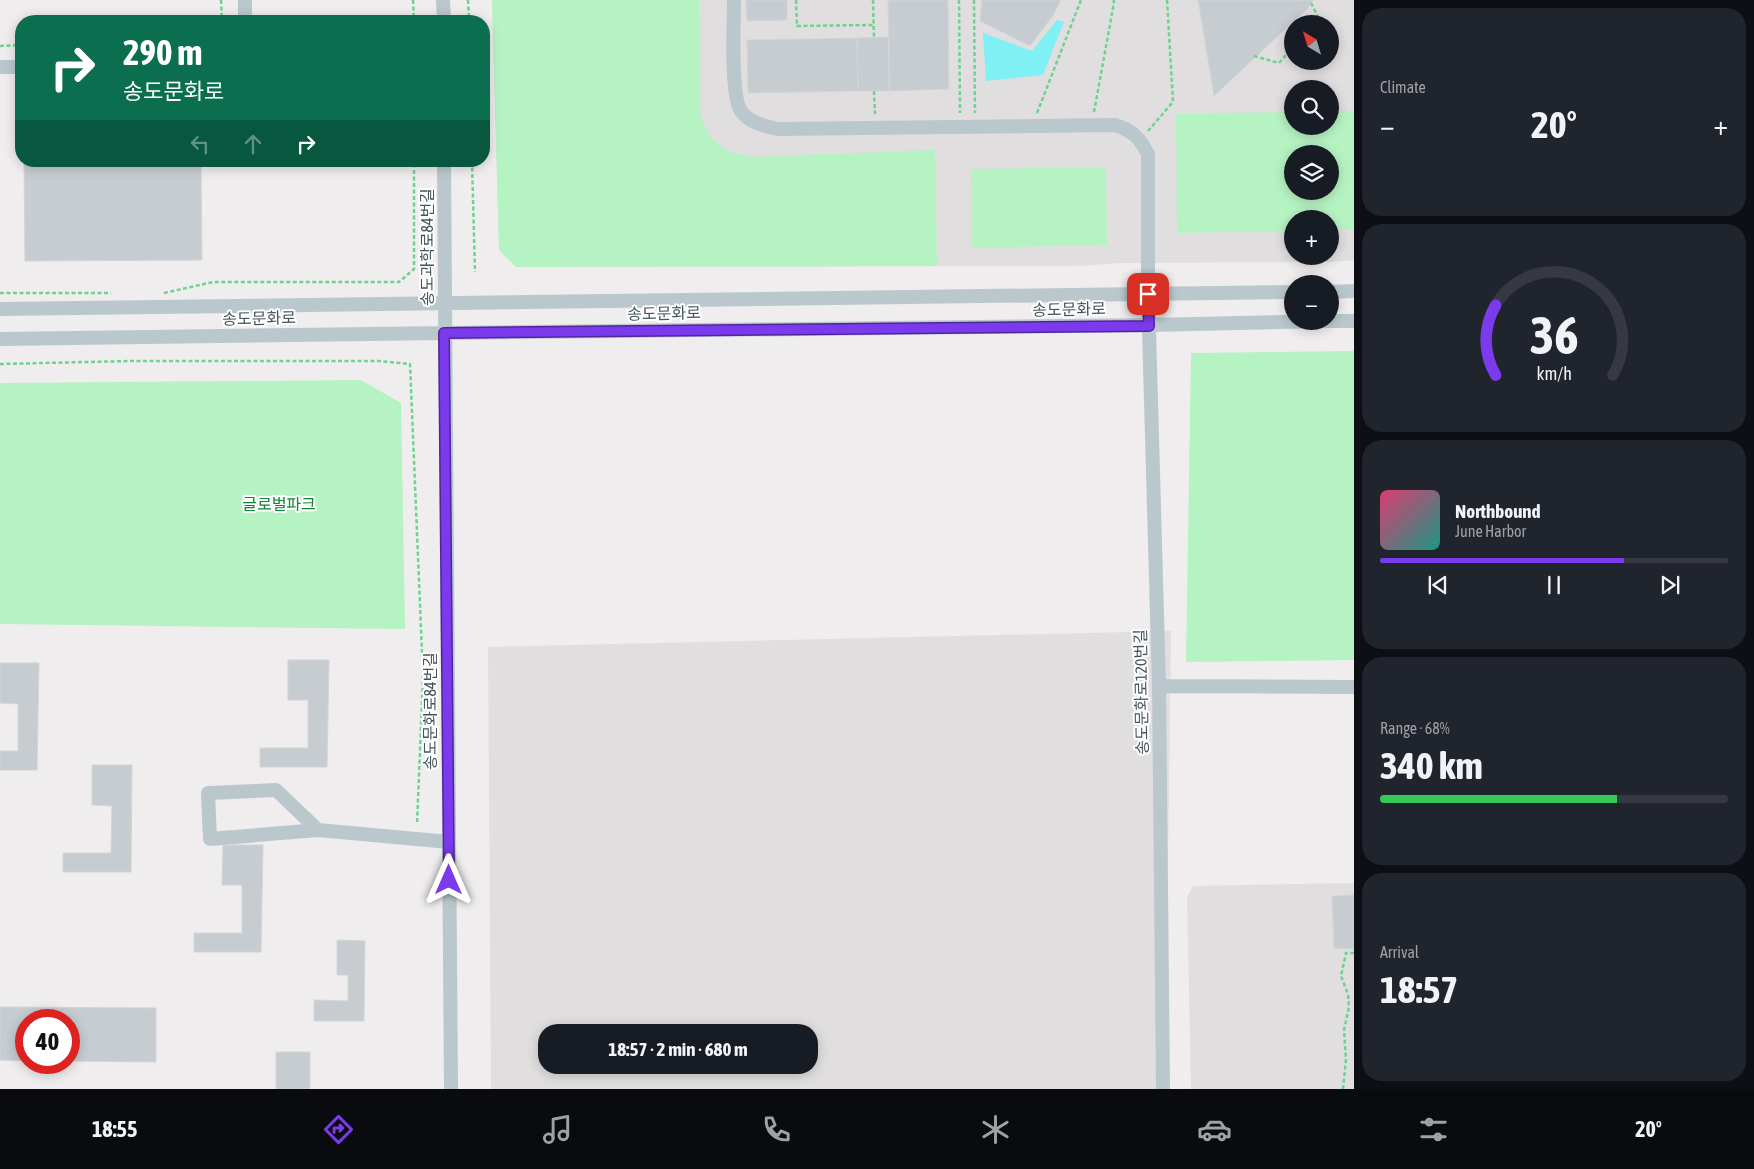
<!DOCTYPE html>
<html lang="en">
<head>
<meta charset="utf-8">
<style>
	body { margin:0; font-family:"Asap Condensed","Noto Sans KR",sans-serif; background:#20242c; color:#f1f3f6; height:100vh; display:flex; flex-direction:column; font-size:19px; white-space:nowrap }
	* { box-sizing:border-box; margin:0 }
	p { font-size:16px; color:#9ea1a6 }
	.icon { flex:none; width:28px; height:28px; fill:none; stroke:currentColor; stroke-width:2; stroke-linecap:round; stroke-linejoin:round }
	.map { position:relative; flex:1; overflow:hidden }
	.details { display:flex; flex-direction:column; gap:8px; padding:8px; background:#0d0f14; width:400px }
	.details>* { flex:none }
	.banner { position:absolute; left:15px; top:15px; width:475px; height:152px; border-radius:20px; box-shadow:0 2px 12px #0003; background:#0b6e4f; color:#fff; overflow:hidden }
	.needle { width:32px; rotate:322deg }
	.fabs { position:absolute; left:1284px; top:15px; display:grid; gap:10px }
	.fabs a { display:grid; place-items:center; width:55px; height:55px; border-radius:50%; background:#171b24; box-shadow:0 2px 12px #0003; font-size:25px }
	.speed { position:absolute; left:15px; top:1009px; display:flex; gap:10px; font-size:25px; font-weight:700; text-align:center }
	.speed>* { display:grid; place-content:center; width:65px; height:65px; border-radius:50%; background:#171b24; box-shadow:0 2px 12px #0003; line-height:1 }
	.speed .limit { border:8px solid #d22; background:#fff; color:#111 }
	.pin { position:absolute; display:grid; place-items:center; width:42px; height:42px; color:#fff; margin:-21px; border-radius:10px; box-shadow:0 2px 8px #0006 }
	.me { position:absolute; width:55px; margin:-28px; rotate:0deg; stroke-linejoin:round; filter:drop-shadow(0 0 4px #0008) }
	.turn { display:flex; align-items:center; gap:18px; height:105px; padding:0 25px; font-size:22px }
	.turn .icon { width:65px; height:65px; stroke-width:2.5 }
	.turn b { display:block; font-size:35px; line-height:42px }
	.lanes { display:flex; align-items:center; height:48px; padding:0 25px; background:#0003; justify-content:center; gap:25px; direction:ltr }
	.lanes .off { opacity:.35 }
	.big { font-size:38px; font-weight:700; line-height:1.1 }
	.details .tile { flex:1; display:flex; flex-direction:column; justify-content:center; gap:8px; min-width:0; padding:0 18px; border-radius:20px; background:#20242c }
	.details .dial { align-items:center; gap:0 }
	.dial svg { height:130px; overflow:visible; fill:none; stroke:#363941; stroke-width:7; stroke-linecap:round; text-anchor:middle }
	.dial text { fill:#f1f3f6; stroke:none }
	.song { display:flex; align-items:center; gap:15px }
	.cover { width:60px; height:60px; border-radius:8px; background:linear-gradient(135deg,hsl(340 70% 55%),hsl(170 70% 35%)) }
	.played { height:5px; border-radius:2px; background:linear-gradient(90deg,#7c3aed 70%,#363941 70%) }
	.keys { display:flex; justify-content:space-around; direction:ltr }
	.heat { display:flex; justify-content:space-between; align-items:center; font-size:28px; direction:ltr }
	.charge { height:8px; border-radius:4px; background:linear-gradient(90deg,#34c759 68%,#363941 0) }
	.trip { position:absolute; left:538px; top:1024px; width:280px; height:50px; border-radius:20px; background:#171b24; box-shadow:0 2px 12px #0003; font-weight:700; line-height:50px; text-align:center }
	.tab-bar { display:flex; height:80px; justify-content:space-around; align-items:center; background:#090b0e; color:#9ea1a6 }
	.tab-bar .icon { width:35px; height:35px }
	.tab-bar .on { color:#7c3aed }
	.tab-bar b { font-size:22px; color:#f1f3f6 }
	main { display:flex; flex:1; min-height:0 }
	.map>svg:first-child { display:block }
</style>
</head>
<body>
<main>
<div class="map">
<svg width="1354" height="1089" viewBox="0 0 1354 1089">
	<rect width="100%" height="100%" fill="#f0edee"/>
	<path fill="#e1dee0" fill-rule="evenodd" d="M 492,0 L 1354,0 L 1354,260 L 1334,262 L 1122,263 L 1077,266 L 516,267 L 499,250 ZM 1292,24 L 1330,24 L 1330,61 L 1292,61 ZM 1292,89 L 1330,89 L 1330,126 L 1292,126 ZM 1292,154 L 1330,154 L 1330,191 L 1292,191 ZM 1292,219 L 1330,219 L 1330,256 L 1292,256 Z
		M 1171,631 L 1165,1089 L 491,1089 L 488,647 ZM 546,1032 L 809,1032 L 809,1065 L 546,1065 Z
		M 1354,883 L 1354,1089 L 1191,1089 L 1187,897 L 1193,886 Z"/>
	<path fill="#b6f3c3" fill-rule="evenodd" d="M 492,0 L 699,0 L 700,113 L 709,136 L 727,151 L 751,157 L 935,150 L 937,266 L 516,267 L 499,250 Z
		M 1330,111 L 1354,111 L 1354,230 L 1330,230 L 1330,219 L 1292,219 L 1292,231 L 1177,233 L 1176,114 L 1292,112 L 1292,126 L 1330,126 ZM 1292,154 L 1330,154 L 1330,191 L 1292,191 Z
		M 1106,167 L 1107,245 L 972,248 L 971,169 Z
		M 1354,351 L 1354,660 L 1186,662 L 1191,353 Z
		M 361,380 L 401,403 L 405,629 L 0,624 L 0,383 Z"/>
	<path fill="#7ff0f4" d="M 1057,20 L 1064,22 L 1043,75 L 986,81 L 983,33 L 1032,51 Z"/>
	<path fill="#c7ccd1" stroke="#d1d5da" d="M 746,0 L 787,0 L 787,20 L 747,21 Z
		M 888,0 L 948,0 L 949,89 L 889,91 Z
		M 982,0 L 1061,0 L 1054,14 L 1030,46 L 980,21 Z
		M 1198,0 L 1313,0 L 1308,8 L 1214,96 Z
		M 889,37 L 889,91 L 858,91 L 857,38 Z
		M 857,38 L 858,91 L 748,93 L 747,40 Z
		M 24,161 L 201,161 L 202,260 L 25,261 Z
		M 288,660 L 329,660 L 327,767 L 260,767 L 260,748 L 308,748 L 308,700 L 288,700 Z
		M 0,663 L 39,663 L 37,770 L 0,770 L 0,751 L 18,751 L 18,704 L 0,703 Z
		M 92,765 L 132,765 L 131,872 L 63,872 L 63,853 L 111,853 L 112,806 L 92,805 Z
		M 223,845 L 263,845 L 261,952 L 194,952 L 194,933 L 242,933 L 242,885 L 222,885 Z
		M 1354,895 L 1354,949 L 1334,948 L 1332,896 Z
		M 337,940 L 365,941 L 364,1021 L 314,1021 L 314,1000 L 348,1001 L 348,975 L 337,975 Z
		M 0,1007 L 156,1008 L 156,1062 L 69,1061 L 69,1020 L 26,1020 L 26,1061 L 0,1060 Z
		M 276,1052 L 310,1052 L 310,1089 L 276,1089 Z"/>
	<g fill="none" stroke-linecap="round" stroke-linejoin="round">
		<path stroke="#6bd48e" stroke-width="2.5" stroke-dasharray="4 2.5" stroke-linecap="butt" d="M 221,0 L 222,21
			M 413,0 L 414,21
			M 468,0 L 469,21
			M 796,0 L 797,26 L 873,25
			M 873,0 L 874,37
			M 959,0 L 960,113
			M 974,0 L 975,113
			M 1311,3 L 1322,24
			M 0,46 L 21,45
			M 1254,56 L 1279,63 L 1292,48
			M 874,91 L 875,114
			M 1094,112 L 1113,8 L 1114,0
			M 1037,113 L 1081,0
			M 1148,131 L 1173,102 L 1167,0
			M 472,161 L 475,272
			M 0,293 L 111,293
			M 164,293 L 213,282 L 399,282 L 414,269 L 414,161
			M 0,364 L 131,361 L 379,361 L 410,364 L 423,677 L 417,824
			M 1343,1089 L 1346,1059 L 1344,1030 L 1349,1007 L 1348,994 L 1341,976 L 1346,953 L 1354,953"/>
		<path stroke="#bac8ce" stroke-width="14" d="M 245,0 L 245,21
			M 443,0 L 444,21
			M 734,0 C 734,23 730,95 741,111 C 749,123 765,126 778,129 L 1115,125 C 1133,131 1139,137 1148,154 L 1148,294 L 1159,686 L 1163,1089
			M 0,67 L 21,67
			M 444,161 L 451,1089
			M 1330,292 L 1354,291
			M 0,309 L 1292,292
			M 1330,321 L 1354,321
			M 0,339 L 444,333 L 1149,325 L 1328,321
			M 1159,686 L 1354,687
			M 318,830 L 210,839 L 208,793 L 276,790 L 318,830 L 449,842"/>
	</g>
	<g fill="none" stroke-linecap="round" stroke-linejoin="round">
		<defs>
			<path id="route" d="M 449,880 L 444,333 L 1149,326 L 1148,294"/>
		</defs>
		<use href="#route" stroke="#51269a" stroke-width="12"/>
		<use href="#route" stroke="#7c3aed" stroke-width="9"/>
	</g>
	<g text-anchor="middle" stroke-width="4" stroke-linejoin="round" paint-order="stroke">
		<g font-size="16" fill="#44555c" stroke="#fff">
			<text transform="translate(427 247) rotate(-90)" y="6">송도과학로84번길</text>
			<text transform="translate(1069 309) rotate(-1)" y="6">송도문화로</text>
			<text transform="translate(664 313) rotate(-1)" y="6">송도문화로</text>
			<text transform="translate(259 318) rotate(-1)" y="6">송도문화로</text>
			<text transform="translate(1141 692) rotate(-91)" y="6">송도문화로120번길</text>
			<text transform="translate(430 711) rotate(-90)" y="6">송도문화로84번길</text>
		</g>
		<g font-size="16" fill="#0e8435" stroke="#fff">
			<text x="279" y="510">글로벌파크</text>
		</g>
	</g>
</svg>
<div class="fabs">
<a><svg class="needle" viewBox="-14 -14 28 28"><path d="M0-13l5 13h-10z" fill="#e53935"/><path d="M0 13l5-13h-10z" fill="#9ea1a6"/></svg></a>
<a><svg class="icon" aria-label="search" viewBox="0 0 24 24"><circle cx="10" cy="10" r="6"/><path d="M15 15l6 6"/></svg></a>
<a><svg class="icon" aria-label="layers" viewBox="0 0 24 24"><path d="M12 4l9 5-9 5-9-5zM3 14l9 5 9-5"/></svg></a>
<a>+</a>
<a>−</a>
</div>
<div class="speed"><div class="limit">40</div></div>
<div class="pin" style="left:1148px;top:294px;background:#d93025"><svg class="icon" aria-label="arrive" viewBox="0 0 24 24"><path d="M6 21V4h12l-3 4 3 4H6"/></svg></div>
<svg class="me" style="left:449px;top:880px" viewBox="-20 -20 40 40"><path d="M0-17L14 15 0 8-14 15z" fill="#7c3aed" stroke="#fff" stroke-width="4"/></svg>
<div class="trip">18:57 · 2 min · 680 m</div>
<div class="banner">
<div class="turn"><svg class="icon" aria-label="right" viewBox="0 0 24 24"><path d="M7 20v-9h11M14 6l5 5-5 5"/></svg><div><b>290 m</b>송도문화로</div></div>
<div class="lanes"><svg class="icon off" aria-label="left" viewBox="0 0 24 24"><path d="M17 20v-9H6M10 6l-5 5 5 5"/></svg><svg class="icon off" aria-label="ahead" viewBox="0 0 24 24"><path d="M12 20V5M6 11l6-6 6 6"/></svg><svg class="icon" aria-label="right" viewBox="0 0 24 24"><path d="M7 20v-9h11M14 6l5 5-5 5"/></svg></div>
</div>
</div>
<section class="details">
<div class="tile"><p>Climate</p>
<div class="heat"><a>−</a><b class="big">20°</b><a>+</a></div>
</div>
<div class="tile dial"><svg viewBox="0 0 100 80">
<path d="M14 69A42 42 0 1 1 86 69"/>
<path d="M14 69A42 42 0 0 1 14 26" stroke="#7c3aed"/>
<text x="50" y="56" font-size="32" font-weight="700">36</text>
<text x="50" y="72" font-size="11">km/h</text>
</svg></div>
<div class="tile">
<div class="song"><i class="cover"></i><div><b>Northbound</b><p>June Harbor</p></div></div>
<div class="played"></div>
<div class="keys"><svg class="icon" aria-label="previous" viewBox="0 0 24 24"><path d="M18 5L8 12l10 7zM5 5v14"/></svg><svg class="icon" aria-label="pause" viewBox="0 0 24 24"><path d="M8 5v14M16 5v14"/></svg><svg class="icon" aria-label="next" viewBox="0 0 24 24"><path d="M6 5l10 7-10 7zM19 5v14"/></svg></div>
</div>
<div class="tile"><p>Range · 68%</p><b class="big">340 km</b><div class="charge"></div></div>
<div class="tile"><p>Arrival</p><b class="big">18:57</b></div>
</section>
</main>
<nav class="tab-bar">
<b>18:55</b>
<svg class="icon on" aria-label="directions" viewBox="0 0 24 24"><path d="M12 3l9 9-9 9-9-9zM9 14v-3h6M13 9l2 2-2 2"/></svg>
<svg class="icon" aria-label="music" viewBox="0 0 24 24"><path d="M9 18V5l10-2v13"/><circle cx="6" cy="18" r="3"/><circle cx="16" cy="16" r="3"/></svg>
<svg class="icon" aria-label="phone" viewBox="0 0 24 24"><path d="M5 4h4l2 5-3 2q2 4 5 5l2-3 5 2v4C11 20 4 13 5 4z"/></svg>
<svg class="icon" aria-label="climate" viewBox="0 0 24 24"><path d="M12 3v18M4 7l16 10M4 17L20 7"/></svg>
<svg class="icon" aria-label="car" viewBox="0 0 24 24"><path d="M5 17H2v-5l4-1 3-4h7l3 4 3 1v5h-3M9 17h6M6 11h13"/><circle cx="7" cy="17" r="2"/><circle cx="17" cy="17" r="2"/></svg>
<svg class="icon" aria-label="filters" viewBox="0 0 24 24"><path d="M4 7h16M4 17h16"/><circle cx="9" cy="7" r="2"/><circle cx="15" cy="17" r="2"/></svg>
<b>20°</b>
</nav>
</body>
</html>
